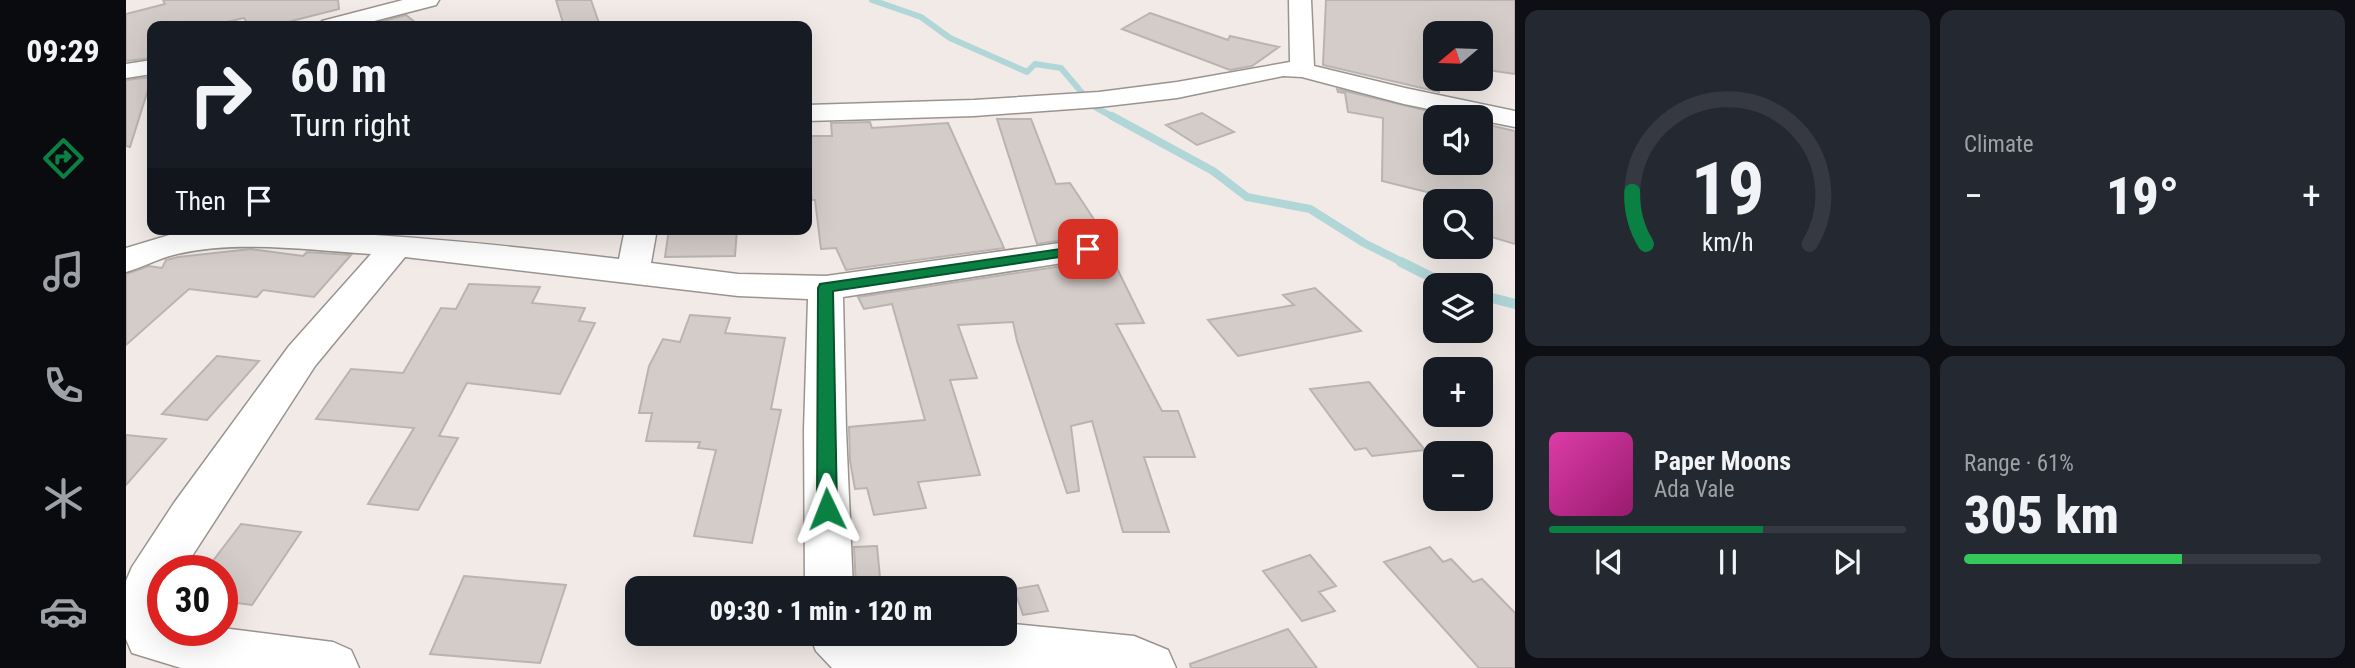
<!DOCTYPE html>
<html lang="en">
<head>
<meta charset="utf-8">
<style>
	body { margin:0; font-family:"Roboto Condensed",sans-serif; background:#242831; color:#f1f3f6; height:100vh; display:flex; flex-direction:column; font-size:26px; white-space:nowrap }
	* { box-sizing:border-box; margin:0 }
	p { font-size:23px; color:#9ea1a6 }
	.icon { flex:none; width:38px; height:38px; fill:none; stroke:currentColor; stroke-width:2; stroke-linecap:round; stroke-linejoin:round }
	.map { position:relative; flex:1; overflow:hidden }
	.sheet { display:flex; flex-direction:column; gap:10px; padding:10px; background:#0d0f14; width:840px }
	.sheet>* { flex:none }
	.guide { position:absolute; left:21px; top:21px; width:665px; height:214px; border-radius:14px; box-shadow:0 7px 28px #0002; background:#171b24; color:#f1f3f6; overflow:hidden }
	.needle { width:46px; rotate:251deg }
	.tools { position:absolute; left:1297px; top:21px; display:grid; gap:14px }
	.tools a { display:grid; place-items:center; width:70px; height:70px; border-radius:14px; background:#171b24; box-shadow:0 7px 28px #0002; font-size:35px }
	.speed { position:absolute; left:21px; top:555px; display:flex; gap:14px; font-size:35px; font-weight:700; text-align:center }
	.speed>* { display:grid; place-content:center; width:91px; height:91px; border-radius:50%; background:#171b24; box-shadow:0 7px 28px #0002; line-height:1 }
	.speed .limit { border:10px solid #d22; background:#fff; color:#111 }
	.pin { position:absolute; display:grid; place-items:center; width:60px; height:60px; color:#fff; margin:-30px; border-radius:14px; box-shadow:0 4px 10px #0006 }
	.me { position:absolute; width:77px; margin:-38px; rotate:358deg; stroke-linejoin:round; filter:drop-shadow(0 0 5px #0008) }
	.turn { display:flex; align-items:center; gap:24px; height:147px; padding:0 28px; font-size:32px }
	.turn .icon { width:91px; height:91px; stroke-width:2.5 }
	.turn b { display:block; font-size:49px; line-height:60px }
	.then { display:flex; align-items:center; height:66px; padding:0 28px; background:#0003; gap:14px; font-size:26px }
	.big { font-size:52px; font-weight:800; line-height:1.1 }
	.sheet .widget { flex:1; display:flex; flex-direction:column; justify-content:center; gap:10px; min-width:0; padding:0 24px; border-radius:14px; background:#242831 }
	.sheet .dial { align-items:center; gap:0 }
	.dial svg { height:182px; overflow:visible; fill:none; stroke:#363941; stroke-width:7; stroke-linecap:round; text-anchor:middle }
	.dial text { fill:#f1f3f6; stroke:none }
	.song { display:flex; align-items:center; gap:21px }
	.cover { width:84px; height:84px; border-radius:10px; background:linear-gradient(135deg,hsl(320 70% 55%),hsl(320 70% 35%)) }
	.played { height:7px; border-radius:4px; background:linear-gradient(90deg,#0b8043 60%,#363941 60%) }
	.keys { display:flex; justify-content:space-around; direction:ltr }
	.heat { display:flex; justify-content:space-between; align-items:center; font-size:38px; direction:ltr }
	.charge { height:10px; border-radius:5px; background:linear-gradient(90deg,#34c759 61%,#363941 0) }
	.sheet .tiles { flex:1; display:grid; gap:10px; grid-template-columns:repeat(2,1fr) }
	.trip { position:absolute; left:499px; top:576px; width:392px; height:70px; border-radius:14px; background:#171b24; box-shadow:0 7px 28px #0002; font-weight:800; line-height:70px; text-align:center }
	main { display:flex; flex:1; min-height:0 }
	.tab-bar { display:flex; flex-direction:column; width:126px; justify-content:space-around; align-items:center; background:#090b0e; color:#9ea1a6 }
	.tab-bar .icon { width:49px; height:49px }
	.tab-bar .current { color:#0b8043 }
	.tab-bar b { font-size:32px; color:#f1f3f6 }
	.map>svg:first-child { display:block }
</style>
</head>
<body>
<main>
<nav class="tab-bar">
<b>09:29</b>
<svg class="icon current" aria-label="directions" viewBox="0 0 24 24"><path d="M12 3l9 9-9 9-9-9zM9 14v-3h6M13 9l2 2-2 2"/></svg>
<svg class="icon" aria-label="music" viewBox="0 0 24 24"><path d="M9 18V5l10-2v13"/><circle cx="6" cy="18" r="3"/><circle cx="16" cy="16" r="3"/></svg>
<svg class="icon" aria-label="phone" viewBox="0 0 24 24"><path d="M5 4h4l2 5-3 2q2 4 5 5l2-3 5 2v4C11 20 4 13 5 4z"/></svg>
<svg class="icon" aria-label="climate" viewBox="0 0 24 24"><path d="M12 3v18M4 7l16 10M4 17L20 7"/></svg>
<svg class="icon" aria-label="car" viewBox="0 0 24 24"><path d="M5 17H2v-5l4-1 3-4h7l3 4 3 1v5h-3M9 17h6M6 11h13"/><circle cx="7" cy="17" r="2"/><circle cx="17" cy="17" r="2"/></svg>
</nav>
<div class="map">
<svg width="1389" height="668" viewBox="0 0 1389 668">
	<rect width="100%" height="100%" fill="#f1eae7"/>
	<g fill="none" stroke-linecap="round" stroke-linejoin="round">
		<path stroke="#b0d6d8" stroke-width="6" d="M 746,0 L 795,17 L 824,38 L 901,72 L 909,64 L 935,68 L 957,94
			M 969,107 L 989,118"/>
		<path stroke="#b0d6d8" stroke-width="8" d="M 986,116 L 1087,171 L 1121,197 L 1184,209 L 1238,243 L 1278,263"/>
		<path stroke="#b0d6d8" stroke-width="10" d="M 1275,262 L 1321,285
			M 1354,295 L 1389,304"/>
	</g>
	<path fill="#d3ccc9" stroke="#bab4b1" stroke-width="2" d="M 37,0 L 212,0 L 213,9 L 146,26 L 123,26 L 118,18 L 83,26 L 26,26 L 26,58 L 0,61 L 0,14 L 39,4 Z
		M 430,0 L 465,0 L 474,26 L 438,26 Z
		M 1200,0 L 1389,0 L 1389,74 L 1354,69 L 1354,33 L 1309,33 L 1309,79 L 1313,79 L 1313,92 L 1197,65 Z
		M 1024,13 L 1102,40 L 1104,36 L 1153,47 L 1126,66 L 1104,70 L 996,29 Z
		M 280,15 L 294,26 L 246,24 Z
		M 26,77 L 4,147 L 0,146 L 0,80 Z
		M 1211,89 L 1327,117 L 1309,117 L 1309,163 L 1354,163 L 1354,123 L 1389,131 L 1389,244 L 1359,235 L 1359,201 L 1313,201 L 1313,195 L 1256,181 L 1257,118 L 1222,112 L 1219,93 L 1212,92 Z
		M 1076,113 L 1108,132 L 1071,145 L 1040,125 Z
		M 871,119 L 905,119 L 930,184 L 944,183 L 979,236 L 975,236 L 1018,323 L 990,324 L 1036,411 L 1052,411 L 1069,457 L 1018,457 L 1043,532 L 997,532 L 966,421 L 945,426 L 953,491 L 941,493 L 891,341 L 887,322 L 832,325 L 851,378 L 824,380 L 854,475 L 792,482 L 800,508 L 748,515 L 741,488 L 729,489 L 724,461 L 723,427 L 799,420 L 766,304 L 738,309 L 732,297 L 963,262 L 975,259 L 980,250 L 976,241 L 963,236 L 911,244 Z
		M 744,122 L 746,128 L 822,123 L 878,248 L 720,270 L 710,248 L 695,249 L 689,200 L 686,200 L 681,167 L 681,136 L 706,136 L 705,123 Z
		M 543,229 L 611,229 L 609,256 L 539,257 Z
		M 125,249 L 177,256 L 181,252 L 225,255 L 188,297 L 137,290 L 131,297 L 63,289 L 0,345 L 0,274 L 23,266 L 36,268 L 40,260 L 52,257 Z
		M 343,284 L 414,287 L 406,303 L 459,308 L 453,321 L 469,323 L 434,394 L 341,383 L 313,436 L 332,438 L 292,510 L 242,504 L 288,428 L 190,419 L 225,369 L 277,373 L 315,308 L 330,309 Z
		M 1189,288 L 1235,331 L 1112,356 L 1082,320 L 1168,305 L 1157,295 Z
		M 564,315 L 604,318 L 599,333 L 659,338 L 645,409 L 655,410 L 626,543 L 568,536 L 590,450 L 572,448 L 574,442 L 520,441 L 526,413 L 513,413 L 523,366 L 537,339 L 554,342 Z
		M 91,356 L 133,361 L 81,420 L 36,414 Z
		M 1243,382 L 1299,450 L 1246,456 L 1240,448 L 1229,450 L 1184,389 Z
		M 0,435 L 40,439 L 0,485 Z
		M 115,524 L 175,532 L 126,605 L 96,601 L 96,570 L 80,570 Z
		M 751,546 L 755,588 L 730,588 L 728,547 Z
		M 1304,547 L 1317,562 L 1325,559 L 1347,582 L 1356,579 L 1389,613 L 1389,668 L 1353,668 L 1258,562 Z
		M 1184,555 L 1210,586 L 1193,592 L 1209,611 L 1176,621 L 1137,571 Z
		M 338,576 L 440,585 L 414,663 L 304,654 Z
		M 912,585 L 922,611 L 897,615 L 888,589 Z
		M 1162,629 L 1191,668 L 1065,668 L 1064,664 Z"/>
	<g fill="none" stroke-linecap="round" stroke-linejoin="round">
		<defs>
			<path id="street" d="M 277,0 L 313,0 L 310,5 L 229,26 L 193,26 L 196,21 Z
				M 1163,0 L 1185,0 L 1188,66 L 1279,88 L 1389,111 L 1389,127 L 1354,120 L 1354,117 L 1342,117 L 1278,104 L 1176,77 L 1157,76 L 1051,98 L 973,107 L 848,116 L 681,121 L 681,105 L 848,100 L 973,92 L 1051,82 L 1164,62 Z
				M 26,60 L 26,74 L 0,78 L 0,64 Z
				M 77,229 C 217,229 354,242 493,259 L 499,229 L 531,229 L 525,263 L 612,274 L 700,276 L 962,239 L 974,242 L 978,249 L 974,256 L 962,259 L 717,297 L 720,430 L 727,588 L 679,588 L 678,430 L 682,299 L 612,296 L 279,257 L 189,366 L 57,570 L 37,570 L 37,630 L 96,630 L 96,628 L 207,642 L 225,650 L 233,668 L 55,668 L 6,653 L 0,639 L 0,581 L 6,567 L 48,503 L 163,346 L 245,254 C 181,250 113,240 51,254 C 33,258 17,267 0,272 L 0,248 L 50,233 Z
				M 878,623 L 1008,636 L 1042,650 L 1050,668 L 706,668 L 690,651 L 683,634 L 878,634 Z"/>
		</defs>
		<use href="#street" stroke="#9a9491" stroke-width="3"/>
		<use href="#street" fill="#fff" fill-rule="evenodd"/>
	</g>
	<path fill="#0b8043" stroke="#07532c" stroke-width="2" d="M 962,245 L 967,246 L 967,252 L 707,291 L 711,509 L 708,515 L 701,518 L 694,515 L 691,509 L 692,288 L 694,284 Z"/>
</svg>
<div class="tools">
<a><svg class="needle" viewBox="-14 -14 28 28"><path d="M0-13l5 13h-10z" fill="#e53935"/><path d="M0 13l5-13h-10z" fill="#9ea1a6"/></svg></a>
<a><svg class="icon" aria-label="sound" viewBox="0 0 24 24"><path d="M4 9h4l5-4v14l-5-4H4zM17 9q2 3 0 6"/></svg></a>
<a><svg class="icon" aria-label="search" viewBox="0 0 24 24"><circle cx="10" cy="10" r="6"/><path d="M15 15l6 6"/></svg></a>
<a><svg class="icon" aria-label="layers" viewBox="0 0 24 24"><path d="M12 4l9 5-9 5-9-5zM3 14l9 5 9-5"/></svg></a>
<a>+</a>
<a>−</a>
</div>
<div class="speed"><div class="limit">30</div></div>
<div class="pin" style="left:962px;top:249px;background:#d93025"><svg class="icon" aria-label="arrive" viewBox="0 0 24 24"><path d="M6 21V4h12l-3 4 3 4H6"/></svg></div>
<svg class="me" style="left:701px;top:509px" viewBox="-20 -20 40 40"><path d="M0-17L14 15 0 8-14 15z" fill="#0b8043" stroke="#fff" stroke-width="4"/></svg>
<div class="trip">09:30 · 1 min · 120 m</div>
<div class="guide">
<div class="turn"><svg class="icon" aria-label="right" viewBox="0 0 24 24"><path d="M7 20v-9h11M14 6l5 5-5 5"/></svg><div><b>60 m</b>Turn right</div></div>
<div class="then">Then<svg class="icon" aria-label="arrive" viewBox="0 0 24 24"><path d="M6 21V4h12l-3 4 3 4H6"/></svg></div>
</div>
</div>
<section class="sheet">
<div class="tiles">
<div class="widget dial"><svg viewBox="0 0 100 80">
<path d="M14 69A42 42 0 1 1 86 69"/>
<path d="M14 69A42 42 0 0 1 8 46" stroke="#0b8043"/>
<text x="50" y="56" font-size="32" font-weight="700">19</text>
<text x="50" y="72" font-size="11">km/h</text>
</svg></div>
<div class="widget"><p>Climate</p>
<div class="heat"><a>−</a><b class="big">19°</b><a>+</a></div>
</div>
<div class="widget">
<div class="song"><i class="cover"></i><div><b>Paper Moons</b><p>Ada Vale</p></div></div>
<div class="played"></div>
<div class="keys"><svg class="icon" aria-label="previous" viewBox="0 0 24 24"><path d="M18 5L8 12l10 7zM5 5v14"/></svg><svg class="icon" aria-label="pause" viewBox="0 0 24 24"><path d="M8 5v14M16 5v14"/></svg><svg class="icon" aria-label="next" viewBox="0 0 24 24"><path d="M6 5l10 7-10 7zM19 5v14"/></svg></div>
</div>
<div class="widget"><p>Range · 61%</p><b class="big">305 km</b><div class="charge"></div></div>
</div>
</section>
</main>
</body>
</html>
